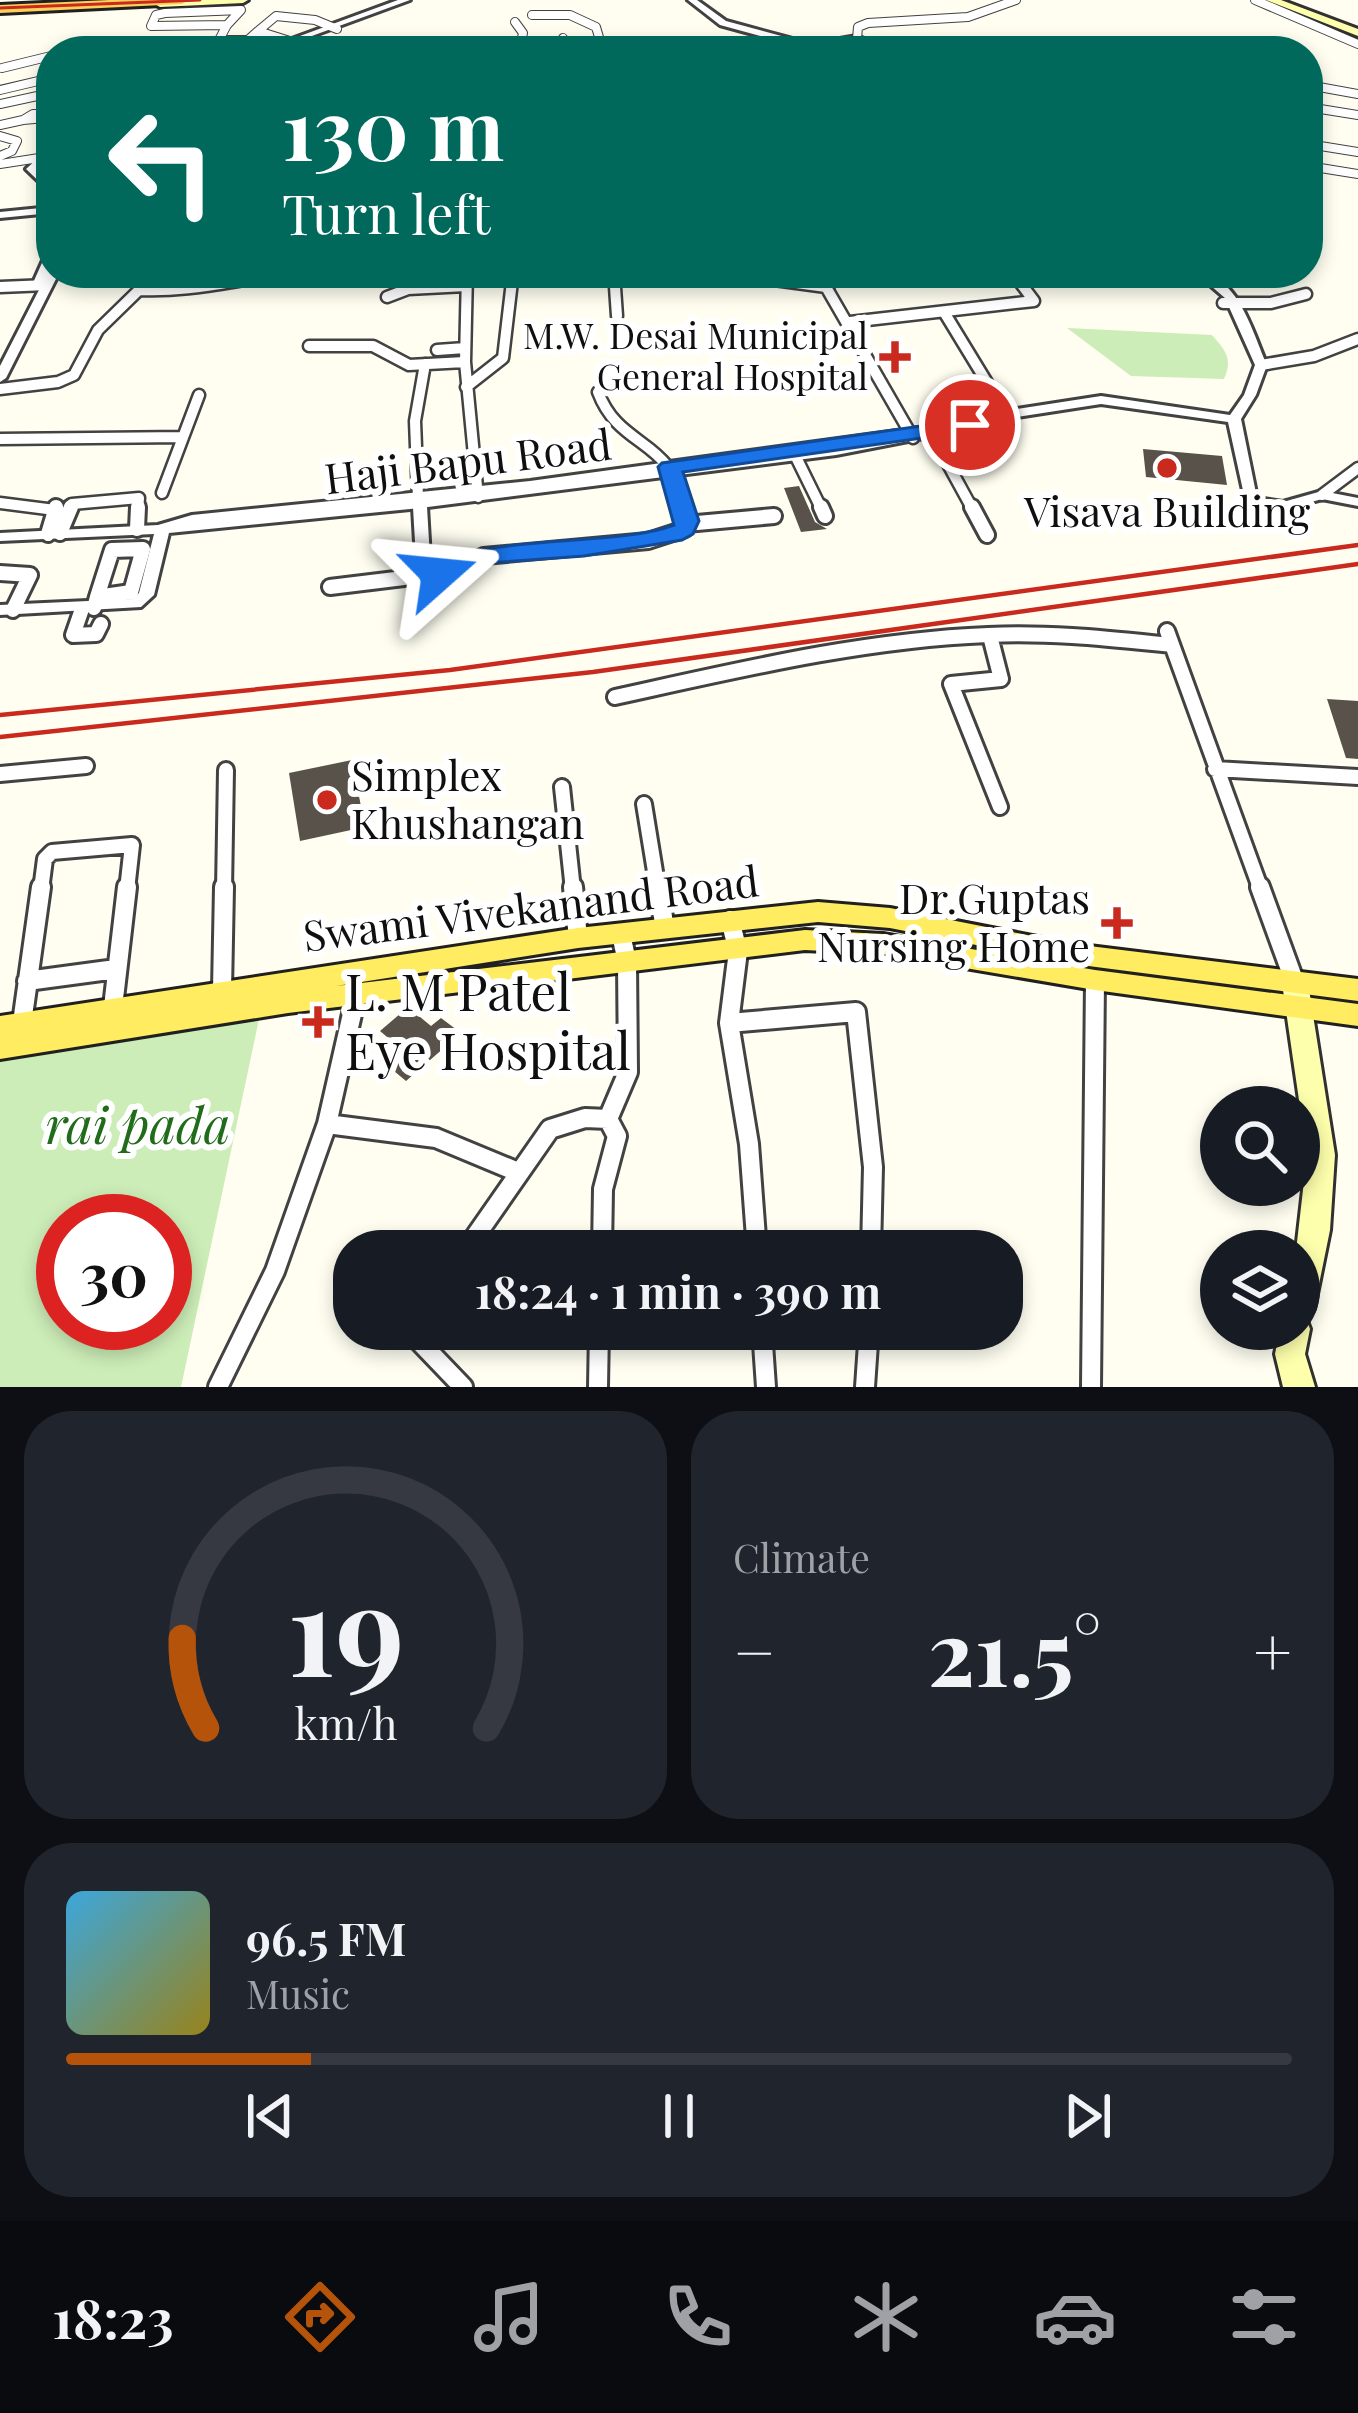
<!DOCTYPE html>
<html lang="en">
<head>
<meta charset="utf-8">
<style>
	body { margin:0; font-family:"Playfair Display",serif; background:#20242c; color:#f1f3f6; height:100vh; display:flex; flex-direction:column; font-size:45px; white-space:nowrap }
	* { box-sizing:border-box; margin:0 }
	p { font-size:39px; color:#9ea1a6 }
	.icon { flex:none; width:66px; height:66px; fill:none; stroke:currentColor; stroke-width:2; stroke-linecap:round; stroke-linejoin:round }
	.map { position:relative; height:1387px; overflow:hidden }
	.details { display:flex; flex-direction:column; gap:24px; padding:24px; background:#0d0f14; flex:1 }
	.details>* { flex:none }
	.guide { position:absolute; left:36px; top:36px; width:1287px; height:252px; border-radius:48px; box-shadow:0 6px 18px #0003; background:#00695c; color:#fff; overflow:hidden }
	.buttons { position:absolute; left:1200px; top:1086px; display:grid; gap:24px }
	.buttons a { display:grid; place-items:center; width:120px; height:120px; border-radius:50%; background:#171b24; box-shadow:0 6px 18px #0003; font-size:60px }
	.speed { position:absolute; left:36px; top:1194px; display:flex; gap:24px; font-size:60px; font-weight:700; text-align:center }
	.speed>* { display:grid; place-content:center; width:156px; height:156px; border-radius:50%; background:#171b24; box-shadow:0 6px 18px #0003; line-height:1 }
	.speed .limit { border:18px solid #d22; background:#fff; color:#111 }
	.pin { position:absolute; display:grid; place-items:center; width:102px; height:102px; color:#fff; margin:-51px; border:6px solid #fff; border-radius:50%; box-shadow:0 3px 12px #0007 }
	.me { position:absolute; width:132px; margin:-66px; rotate:72deg; stroke-linejoin:round; filter:drop-shadow(0 0 9px #0008) }
	.turn { display:flex; align-items:center; gap:42px; height:252px; padding:0 48px; font-size:54px }
	.turn .icon { width:156px; height:156px; stroke-width:2.5 }
	.turn b { display:block; font-size:84px; line-height:102px }
	.big { font-size:90px; font-weight:700; line-height:1.1 }
	.details .tile { flex:1; display:flex; flex-direction:column; justify-content:center; gap:18px; min-width:0; padding:0 42px; border-radius:48px; background:#20242c }
	.details .dial { align-items:center; gap:0 }
	.dial svg { height:312px; overflow:visible; fill:none; stroke:#363941; stroke-width:7; stroke-linecap:round; text-anchor:middle }
	.dial text { fill:#f1f3f6; stroke:none }
	.song { display:flex; align-items:center; gap:36px }
	.cover { width:144px; height:144px; border-radius:18px; background:linear-gradient(135deg,hsl(200 70% 55%),hsl(50 70% 35%)) }
	.played { height:12px; border-radius:6px; background:linear-gradient(90deg,#b45309 20%,#363941 20%) }
	.keys { display:flex; justify-content:space-around; direction:ltr }
	.heat { display:flex; justify-content:space-between; align-items:center; font-size:66px; direction:ltr }
	.details .tiles { flex:1; display:grid; gap:24px; grid-template-columns:1fr 1fr }
	.tile:last-child { grid-column:span 2 }
	.trip { position:absolute; left:333px; top:1230px; width:690px; height:120px; border-radius:48px; background:#171b24; box-shadow:0 6px 18px #0003; font-weight:700; line-height:120px; text-align:center }
	.tabs { display:flex; height:192px; justify-content:space-around; align-items:center; background:#090b0e; color:#9ea1a6 }
	.tabs .icon { width:84px; height:84px }
	.tabs .selected { color:#b45309 }
	.tabs b { font-size:54px; color:#f1f3f6 }
	.map>svg:first-child { display:block }
</style>
</head>
<body>
<div class="map">
<svg width="1358" height="1387" viewBox="0 0 1358 1387">
	<rect width="100%" height="100%" fill="#fffef1"/>
	<path fill="#ccedb7" fill-rule="evenodd" d="M 1067,328 L 1212,335 C 1226,351 1233,359 1224,379 L 1131,376 Z
		M 262,1005 L 181,1387 L 0,1387 L 0,1057 ZM 63,1221 L 165,1221 L 165,1323 L 63,1323 Z"/>
	<path fill="#58524a" d="M 1143,449 L 1222,456 L 1227,485 L 1146,477 Z
		M 799,486 L 815,522 L 827,529 L 801,532 L 784,488 Z
		M 1327,699 L 1358,701 L 1358,759 L 1346,758 Z
		M 352,760 L 365,827 L 300,841 L 289,773 Z
		M 408,1007 L 431,1026 L 441,1018 L 461,1033 L 406,1081 L 382,1061 L 399,1047 L 380,1031 Z"/>
	<g fill="none" stroke-linecap="round" stroke-linejoin="round">
		<defs>
			<path id="minor-far3" d="M 1255,0 L 1358,44
				M 241,10 L 227,25 L 151,26 L 156,15 L 165,13 Z
				M 532,15 L 570,15 L 596,27 L 603,51
				M 515,22 L 523,33 L 519,51
				M 227,25 L 219,40 L 248,40 L 258,31
				M 563,38 L 570,51
				M 857,39 L 858,27 L 868,23 L 968,17 L 1016,0
				M 772,40 L 800,51
				M 296,43 L 258,31 L 276,16 L 315,20 L 337,29
				M 868,44 L 998,47
				M 74,51 L 90,51
				M 198,51 L 219,40
				M 2,68 L 51,56
				M 1308,85 L 1358,94
				M 0,90 L 51,78
				M 0,104 L 51,93
				M 1308,107 L 1358,115
				M 33,114 L 43,114 L 46,118 L 23,120 Z
				M 0,125 L 23,120
				M 0,136 L 17,141 L 12,151 L 0,156
				M 1308,144 L 1358,152
				M 0,164 L 39,158
				M 1308,166 L 1358,174"/>
			<path id="minor-far2" d="M 467,273 L 465,362 L 478,497
				M 721,273 L 826,287 L 913,438
				M 0,287 L 47,285
				M 826,287 L 842,273
				M 139,290 C 193,293 245,277 299,273
				M 387,297 L 408,289 L 466,286
				M 1223,303 L 1271,303 L 1306,294
				M 944,312 L 1008,417
				M 617,316 L 615,287 L 621,273
				M 850,322 L 1034,301 L 1013,273
				M 309,346 L 373,346 L 409,365 L 465,362
				M 437,350 L 465,348
				M 1261,365 L 1314,356 L 1358,339
				M 466,387 L 503,358 L 513,273
				M 0,389 L 58,382 L 74,375 L 98,330 L 139,290 L 142,273
				M 598,392 C 620,451 675,437 683,510
				M 932,435 L 973,510
				M 0,439 L 183,437
				M 793,451 L 822,510
				M 162,493 L 199,395
				M 1322,495 L 1358,468
				M 418,498 L 415,421 L 425,364
				M 0,503 L 55,510
				M 420,504 L 420,510
				M 70,510 L 72,504 L 139,498 L 138,510
				M 1246,510 L 1251,501"/>
			<path id="minor-far1" d="M 420,507 L 424,576
				M 821,507 L 825,516
				M 972,507 L 987,535
				M 1242,519 L 1248,507
				M 686,524 L 774,516
				M 137,529 L 138,507
				M 60,533 L 71,507
				M 48,534 L 56,507
				M 143,549 L 131,592 L 97,597 L 112,550 Z
				M 0,573 L 30,575 L 13,610
				M 330,587 L 453,572 L 484,556 L 648,541 L 685,529 L 683,507
				M 94,608 L 97,597
				M 82,609 L 73,635 L 96,634 L 101,624
				M 1167,631 L 1261,890
				M 990,636 L 1001,679 L 951,684 L 1000,807
				M 615,697 C 738,670 862,640 988,635 C 1050,632 1111,639 1172,645
				M 1215,769 L 1358,777
				M 0,774 L 86,766
				M 562,787 L 573,890
				M 644,804 L 658,890
				M 41,890 L 45,859 L 52,852 L 132,845 L 127,890
				M 224,890 L 226,770"/>
			<path id="minor" d="M 573,887 L 578,938
				M 658,887 L 665,929
				M 1260,887 L 1295,983
				M 730,920 L 738,951 L 729,1023 L 749,1144 L 757,1251
				M 27,981 L 116,969
				M 222,990 L 224,887
				M 113,1007 L 127,887
				M 22,1023 L 41,887
				M 729,1023 L 856,1012 L 873,1167 L 871,1251
				M 327,1124 L 436,1138 L 518,1172
				M 465,1251 L 550,1129 L 585,1118 L 608,1119
				M 602,1251 L 603,1189 L 617,1136 L 608,1119 L 628,1072 L 627,962 L 621,934
				M 415,1329 L 417,1339 L 463,1387
				M 762,1329 L 766,1387
				M 218,1387 L 275,1271 L 327,1124 L 357,992
				M 598,1387 L 599,1329
				M 865,1387 L 869,1329
				M 1091,1387 L 1095,980"/>
			<path id="tertiary" d="M 398,0 L 410,0 L 271,51 L 259,51 Z
				M 688,0 L 697,0 L 726,21 L 811,44 L 857,36 L 893,51 L 881,51 L 856,42 L 811,50 L 720,25 Z
				M 51,146 L 51,155 L 37,169 L 51,184 L 51,193 L 26,169 Z
				M 51,207 L 51,213 L 0,218 L 0,212 Z
				M 51,253 L 51,273 L 59,273 L 6,378 L 0,382 L 0,366 L 41,286 L 33,283 L 45,256 Z
				M 1196,273 C 1238,273 1253,334 1267,365 L 1256,395 L 1241,419 L 1257,498 L 1283,502 L 1322,491 L 1358,498 L 1358,506 L 1322,499 L 1283,510 L 1246,504 L 1228,422 L 1101,404 L 1017,417 L 970,429 L 836,455 L 420,508 L 169,533 L 154,595 L 141,607 L 0,615 L 0,605 L 132,599 L 139,593 L 154,534 L 0,541 L 0,533 L 158,525 L 192,515 L 530,481 L 970,421 L 1017,409 L 1101,396 L 1230,415 L 1244,395 L 1255,365 L 1225,298 Z"/>
			<path id="secondary" d="M 177,0 L 248,0 L 243,3 L 160,7 L 155,4 Z
				M 1266,0 L 1281,0 L 1358,29 L 1358,36 Z
				M 1295,973 L 1304,976 L 1308,983 L 1335,1155 L 1330,1230 L 1314,1309 L 1307,1321 L 1310,1329 L 1305,1354 L 1315,1387 L 1283,1387 L 1275,1354 L 1280,1329 L 1299,1329 L 1299,1251 L 1296,1251 L 1307,1155 L 1282,983 L 1286,976 Z"/>
			<path id="primary" d="M 818,902 L 890,908 L 1073,944 L 1358,979 L 1358,1001 L 1073,964 L 890,928 L 818,922 L 578,948 L 336,986 L 805,930 L 883,934 L 1095,970 L 1358,1004 L 1358,1026 L 1095,990 L 883,954 L 805,950 L 288,1013 L 0,1059 L 0,1016 L 578,928 Z"/>
			<path id="trunk" d="M 109,0 L 188,0 L 182,4 L 0,13 L 0,5 Z"/>
		</defs>
		<use href="#minor-far3" stroke="#424242" stroke-width="10"/>
		<use href="#minor-far2" stroke="#424242" stroke-width="15"/>
		<use href="#minor-far1" stroke="#424242" stroke-width="20"/>
		<use href="#minor" stroke="#424242" stroke-width="24"/>
		<use href="#tertiary" stroke="#424242" stroke-width="6"/>
		<use href="#secondary" stroke="#313131" stroke-width="6"/>
		<use href="#primary" stroke="#202020" stroke-width="6"/>
		<use href="#trunk" stroke="#202020" stroke-width="6"/>
		<use href="#minor-far3" stroke="#fff" stroke-width="8"/>
		<use href="#minor-far2" stroke="#fff" stroke-width="10"/>
		<use href="#minor-far1" stroke="#fff" stroke-width="14"/>
		<use href="#minor" stroke="#fff" stroke-width="18"/>
		<use href="#tertiary" fill="#fff" fill-rule="evenodd"/>
		<use href="#secondary" fill="#feffac" fill-rule="evenodd"/>
		<use href="#primary" fill="#ffec61" fill-rule="evenodd"/>
		<use href="#trunk" fill="#fed059" fill-rule="evenodd"/>
		<path stroke="#c92a1d" stroke-width="3" d="M 0,8 L 200,0"/>
		<path stroke="#c92a1d" stroke-width="4.5" d="M 0,715 L 450,670 L 1358,545
			M 0,737 L 593,672 L 1358,564"/>
	</g>
	<path fill="#1a73e8" stroke="#114b97" stroke-width="3" d="M 970,419 L 978,421 L 978,430 L 683,472 L 699,521 L 693,534 L 682,540 L 584,556 L 488,563 L 439,581 L 426,574 C 468,531 612,549 674,525 L 658,467 L 662,463 Z"/>
	<g fill="#c92a1d" stroke="#fff" stroke-width="4.5">
		<path d="M889 339h12v12h12v12h-12v12h-12v-12h-12v-12h12z"/>
		<circle cx="1167" cy="468" r="12"/>
		<circle cx="327" cy="800" r="12"/>
		<path d="M1111 905h12v12h12v12h-12v12h-12v-12h-12v-12h12z"/>
		<path d="M312 1004h12v12h12v12h-12v12h-12v-12h-12v-12h12z"/>
	</g>
	<g text-anchor="middle" stroke-width="12" stroke-linejoin="round" paint-order="stroke">
		<g font-size="36" fill="#0f0f0f" stroke="#fff" text-anchor="end">
			<text x="868" y="349">M.W. Desai Municipal<tspan x="868" dy="41">General Hospital</tspan></text>
		</g>
		<g font-size="42" fill="#0f0f0f" stroke="#fff">
			<text transform="translate(468 462) rotate(-7)" y="15">Haji Bapu Road</text>
			<text transform="translate(531 909) rotate(-7)" y="15">Swami Vivekanand Road</text>
		</g>
		<g font-size="42" fill="#0f0f0f" stroke="#fff">
			<text x="1167" y="527">Visava Building</text>
			<text x="351" y="791" text-anchor="start">Simplex<tspan x="351" dy="48">Khushangan</tspan></text>
			<text x="1090" y="914" text-anchor="end">Dr.Guptas<tspan x="1090" dy="48">Nursing Home</tspan></text>
		</g>
		<g font-size="51" fill="#0f0f0f" stroke="#fff" text-anchor="start">
			<text x="345" y="1011">L. M Patel<tspan x="345" dy="59">Eye Hospital</tspan></text>
		</g>
		<g font-size="51" font-style="italic" fill="#216c1a" stroke="#fff">
			<text x="138" y="1144">rai pada</text>
		</g>
	</g>
</svg>
<div class="buttons">
<a><svg class="icon" aria-label="search" viewBox="0 0 24 24"><circle cx="10" cy="10" r="6"/><path d="M15 15l6 6"/></svg></a>
<a><svg class="icon" aria-label="layers" viewBox="0 0 24 24"><path d="M12 4l9 5-9 5-9-5zM3 14l9 5 9-5"/></svg></a>
</div>
<div class="speed"><div class="limit">30</div></div>
<div class="pin" style="left:970px;top:425px;background:#d93025"><svg class="icon" aria-label="arrive" viewBox="0 0 24 24"><path d="M6 21V4h12l-3 4 3 4H6"/></svg></div>
<svg class="me" style="left:439px;top:574px" viewBox="-20 -20 40 40"><path d="M0-17L14 15 0 8-14 15z" fill="#1a73e8" stroke="#fff" stroke-width="4"/></svg>
<div class="trip">18:24 · 1 min · 390 m</div>
<div class="guide">
<div class="turn"><svg class="icon" aria-label="left" viewBox="0 0 24 24"><path d="M17 20v-9H6M10 6l-5 5 5 5"/></svg><div><b>130 m</b>Turn left</div></div>
</div>
</div>
<section class="details">
<div class="tiles">
<div class="tile dial"><svg viewBox="0 0 100 80">
<path d="M14 69A42 42 0 1 1 86 69"/>
<path d="M14 69A42 42 0 0 1 8 46" stroke="#b45309"/>
<text x="50" y="56" font-size="32" font-weight="700">19</text>
<text x="50" y="72" font-size="11">km/h</text>
</svg></div>
<div class="tile"><p>Climate</p>
<div class="heat"><a>−</a><b class="big">21.5°</b><a>+</a></div>
</div>
<div class="tile">
<div class="song"><i class="cover"></i><div><b>96.5 FM</b><p>Music</p></div></div>
<div class="played"></div>
<div class="keys"><svg class="icon" aria-label="previous" viewBox="0 0 24 24"><path d="M18 5L8 12l10 7zM5 5v14"/></svg><svg class="icon" aria-label="pause" viewBox="0 0 24 24"><path d="M8 5v14M16 5v14"/></svg><svg class="icon" aria-label="next" viewBox="0 0 24 24"><path d="M6 5l10 7-10 7zM19 5v14"/></svg></div>
</div>
</div>
</section>
<nav class="tabs">
<b>18:23</b>
<svg class="icon selected" aria-label="directions" viewBox="0 0 24 24"><path d="M12 3l9 9-9 9-9-9zM9 14v-3h6M13 9l2 2-2 2"/></svg>
<svg class="icon" aria-label="music" viewBox="0 0 24 24"><path d="M9 18V5l10-2v13"/><circle cx="6" cy="18" r="3"/><circle cx="16" cy="16" r="3"/></svg>
<svg class="icon" aria-label="phone" viewBox="0 0 24 24"><path d="M5 4h4l2 5-3 2q2 4 5 5l2-3 5 2v4C11 20 4 13 5 4z"/></svg>
<svg class="icon" aria-label="climate" viewBox="0 0 24 24"><path d="M12 3v18M4 7l16 10M4 17L20 7"/></svg>
<svg class="icon" aria-label="car" viewBox="0 0 24 24"><path d="M5 17H2v-5l4-1 3-4h7l3 4 3 1v5h-3M9 17h6M6 11h13"/><circle cx="7" cy="17" r="2"/><circle cx="17" cy="17" r="2"/></svg>
<svg class="icon" aria-label="filters" viewBox="0 0 24 24"><path d="M4 7h16M4 17h16"/><circle cx="9" cy="7" r="2"/><circle cx="15" cy="17" r="2"/></svg>
</nav>
</body>
</html>
